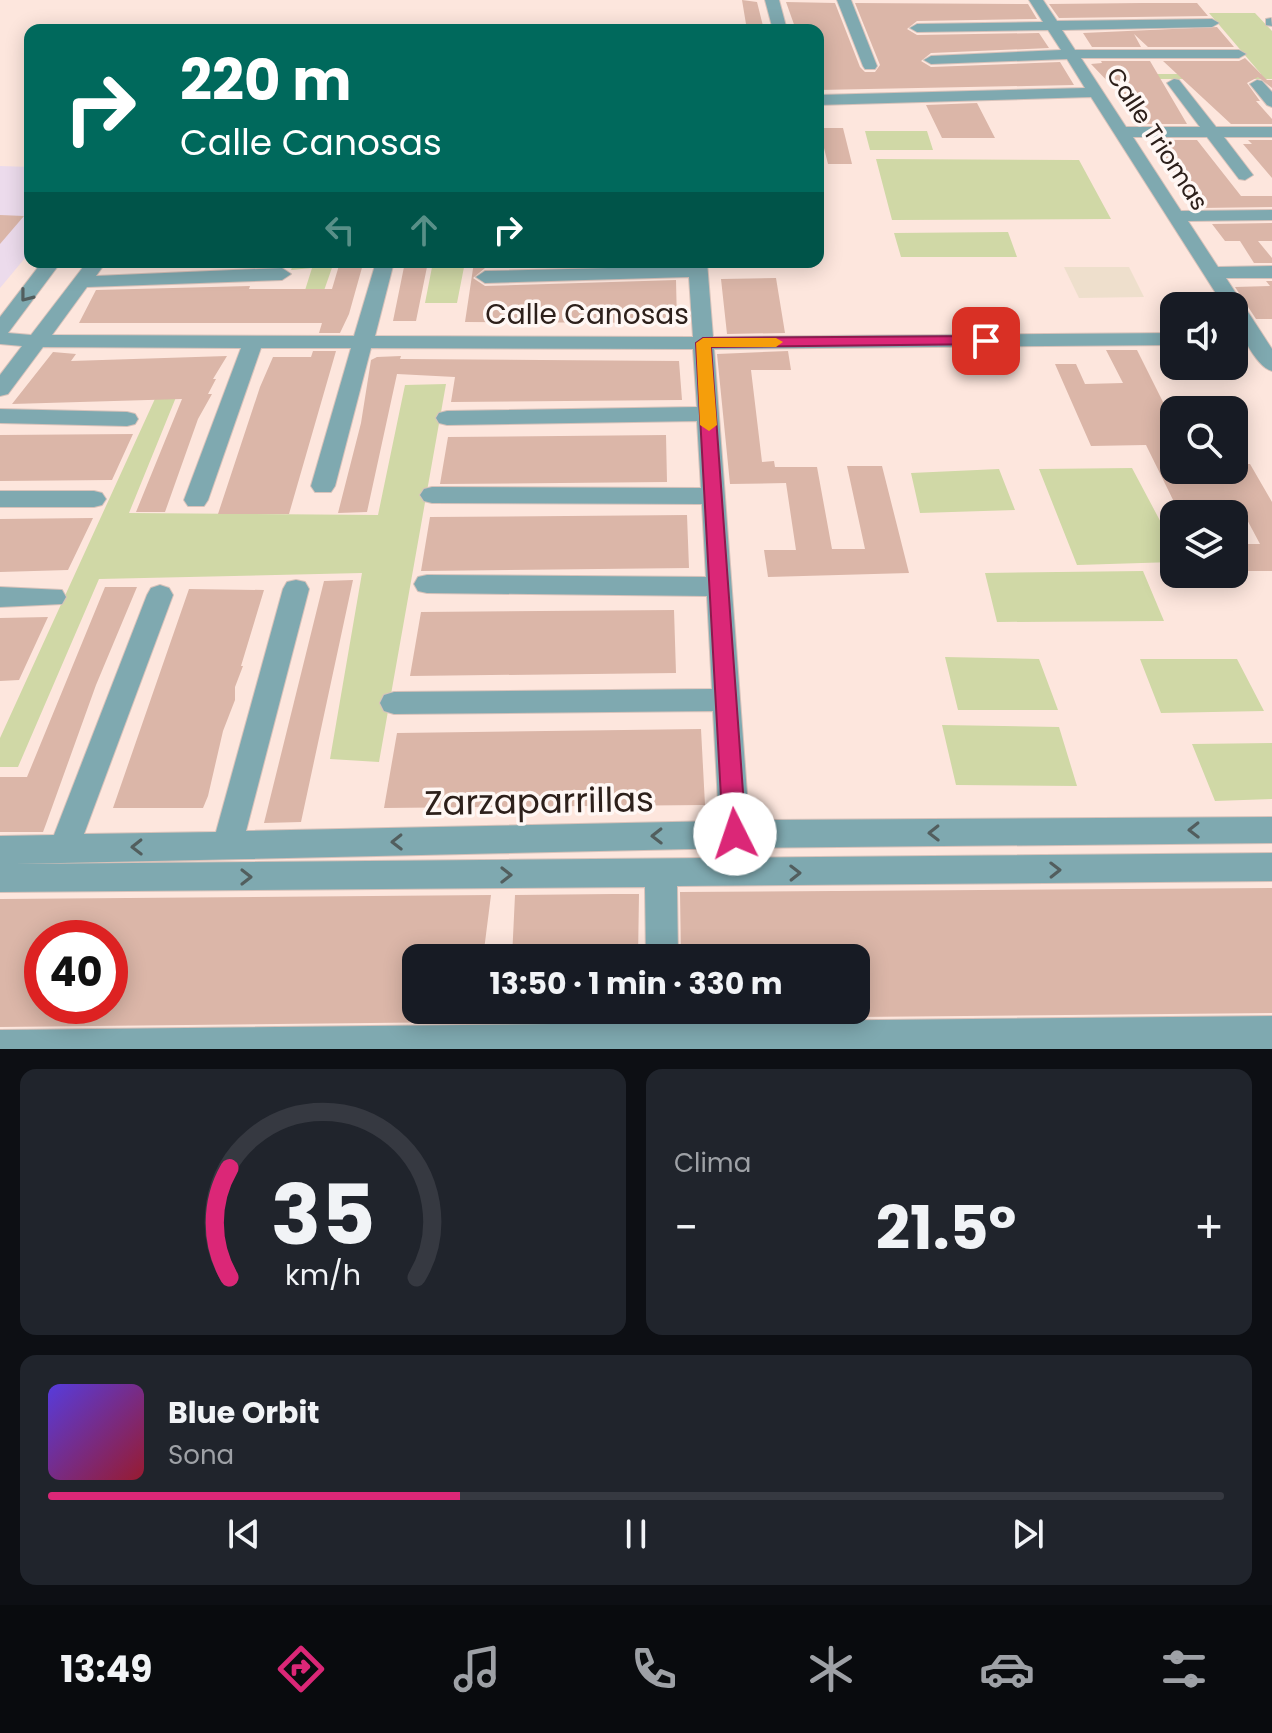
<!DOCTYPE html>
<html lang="es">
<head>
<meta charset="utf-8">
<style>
	body { margin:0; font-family:Poppins,sans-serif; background:#20242c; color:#f1f3f6; height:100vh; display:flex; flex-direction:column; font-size:30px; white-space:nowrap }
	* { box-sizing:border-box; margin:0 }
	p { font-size:26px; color:#9ea1a6 }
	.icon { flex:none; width:44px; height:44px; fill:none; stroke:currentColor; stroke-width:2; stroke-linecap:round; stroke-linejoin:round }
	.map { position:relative; height:1049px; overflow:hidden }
	.panel { display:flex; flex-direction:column; gap:20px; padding:20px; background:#0d0f14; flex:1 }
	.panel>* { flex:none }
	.banner { position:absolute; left:24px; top:24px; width:800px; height:244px; border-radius:16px; box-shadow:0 4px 20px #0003; background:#00695c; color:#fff; overflow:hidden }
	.tools { position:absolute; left:1160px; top:292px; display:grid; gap:16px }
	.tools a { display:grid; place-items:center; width:88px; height:88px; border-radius:16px; background:#171b24; box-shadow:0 4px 20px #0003; font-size:40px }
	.speed { position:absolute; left:24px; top:920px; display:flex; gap:16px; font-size:40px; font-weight:700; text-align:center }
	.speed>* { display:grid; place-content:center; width:104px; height:104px; border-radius:50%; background:#171b24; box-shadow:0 4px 20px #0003; line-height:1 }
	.speed .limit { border:12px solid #d22; background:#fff; color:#111 }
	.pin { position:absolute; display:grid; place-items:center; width:68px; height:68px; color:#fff; margin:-34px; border-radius:16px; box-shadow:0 4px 12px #0006 }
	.me { position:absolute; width:88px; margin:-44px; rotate:356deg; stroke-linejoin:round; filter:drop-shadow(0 0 6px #0008) }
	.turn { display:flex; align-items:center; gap:28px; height:168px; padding:0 24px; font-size:36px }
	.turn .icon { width:104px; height:104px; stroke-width:2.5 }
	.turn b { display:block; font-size:56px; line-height:68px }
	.lanes { display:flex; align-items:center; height:76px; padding:0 24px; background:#0003; justify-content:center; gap:40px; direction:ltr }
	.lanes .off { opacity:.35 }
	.big { font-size:60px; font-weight:700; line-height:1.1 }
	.panel .card { flex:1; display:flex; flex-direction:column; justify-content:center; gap:12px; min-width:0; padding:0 28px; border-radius:16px; background:#20242c }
	.panel .dial { align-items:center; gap:0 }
	.dial svg { height:208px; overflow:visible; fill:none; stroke:#363941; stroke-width:7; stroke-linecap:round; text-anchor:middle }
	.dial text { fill:#f1f3f6; stroke:none }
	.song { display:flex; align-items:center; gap:24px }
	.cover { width:96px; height:96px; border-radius:12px; background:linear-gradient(135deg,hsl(250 70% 55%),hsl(350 70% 35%)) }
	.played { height:8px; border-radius:4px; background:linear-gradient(90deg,#db2777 35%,#363941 35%) }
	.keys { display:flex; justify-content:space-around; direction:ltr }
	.heat { display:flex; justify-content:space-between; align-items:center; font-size:44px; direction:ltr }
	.panel .tiles { flex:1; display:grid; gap:20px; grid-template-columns:1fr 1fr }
	.card:last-child { grid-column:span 2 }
	.trip { position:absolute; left:402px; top:944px; width:468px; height:80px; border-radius:16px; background:#171b24; box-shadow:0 4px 20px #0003; font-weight:700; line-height:80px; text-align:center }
	.menu { display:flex; height:128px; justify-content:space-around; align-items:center; background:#090b0e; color:#9ea1a6 }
	.menu .icon { width:56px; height:56px }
	.menu .on { color:#db2777 }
	.menu b { font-size:36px; color:#f1f3f6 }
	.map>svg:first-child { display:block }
</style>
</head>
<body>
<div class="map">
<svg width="1272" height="1049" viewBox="0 0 1272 1049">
	<rect width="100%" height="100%" fill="#fde6dd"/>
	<path fill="#eedfcc" d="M 1064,267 L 1129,267 L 1144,297 L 1079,298 Z"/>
	<path fill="#ecdbec" d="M 0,166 L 30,167 L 30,252 L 0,288 Z"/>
	<path fill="#d0d8a6" d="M 1209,13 L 1255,13 L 1272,31 L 1272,79 L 1144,79 L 1140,74 L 1261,74 Z
		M 865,131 L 927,131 L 933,150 L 870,150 Z
		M 876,159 L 1079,160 L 1111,219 L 892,220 Z
		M 1008,232 L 1017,257 L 901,257 L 894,233 Z
		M 294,262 L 334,262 L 320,302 L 301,303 L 312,268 L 291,270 Z
		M 433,262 L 465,262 L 457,303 L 425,303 Z
		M 164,379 L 183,380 L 129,513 L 378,515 L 405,385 L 446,384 L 379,762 L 330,759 L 362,573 L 99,579 L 18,767 L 0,767 L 0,738 Z
		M 1132,468 L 1174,547 L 1174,562 L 1077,565 L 1039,469 Z
		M 999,469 L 1015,510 L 920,513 L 911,473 Z
		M 1143,571 L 1164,621 L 997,622 L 985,573 Z
		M 945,657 L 1039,659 L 1058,710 L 958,710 Z
		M 1140,659 L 1237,659 L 1264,711 L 1161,713 Z
		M 942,725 L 1059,727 L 1077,786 L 956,785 Z
		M 1272,743 L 1272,799 L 1215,801 L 1192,744 Z"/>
	<path fill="#dbb6a8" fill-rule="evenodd" d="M 742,0 L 757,2 L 764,30 L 747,30 Z
		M 786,2 L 835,3 L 860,67 L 865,72 L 875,72 L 880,65 L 855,3 L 1028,4 L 1037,19 L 917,21 L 907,29 L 917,35 L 1039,33 L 1049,48 L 931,53 L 921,61 L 931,67 L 1060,62 L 1074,85 L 818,90 L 818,30 L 796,30 Z
		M 1142,3 L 1197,3 L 1208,16 L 1059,18 L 1049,4 Z
		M 1217,27 L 1234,47 L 1148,47 L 1134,34 L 1141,47 L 1092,47 L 1083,33 Z
		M 1245,58 L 1267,80 L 1272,80 L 1272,88 L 1258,77 L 1247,83 L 1260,101 L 1256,101 L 1272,119 L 1272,124 L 1231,124 L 1163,61 L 1239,61 Z
		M 1101,61 L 1150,61 L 1187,124 L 1141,124 L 1113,87 L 1091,64 L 1102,63 Z
		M 977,103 L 995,138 L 942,138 L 926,105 Z
		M 819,128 L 843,128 L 852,164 L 828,164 Z
		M 1156,140 L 1197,140 L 1241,196 L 1272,196 L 1272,207 L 1200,208 L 1152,145 L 1160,145 Z
		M 1248,140 L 1272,140 L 1272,178 L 1243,144 L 1252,144 Z
		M 0,215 L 24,216 L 0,244 Z
		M 1272,223 L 1272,241 L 1258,241 L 1272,258 L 1272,263 L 1254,263 L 1240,241 L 1225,241 L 1212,224 Z
		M 340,262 L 363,264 L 349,314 L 340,333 L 319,333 L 322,323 L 79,323 L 96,290 L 250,286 L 249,289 L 332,289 Z
		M 405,262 L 428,262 L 416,321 L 393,321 Z
		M 474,262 L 675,262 L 485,268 L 473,278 L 485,286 L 676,280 L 677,323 L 465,322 Z
		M 776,278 L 785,333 L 727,334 L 721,279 Z
		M 1266,281 L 1272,281 L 1272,319 L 1256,319 L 1235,287 L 1270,286 Z
		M 1106,350 L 1137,350 L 1174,424 L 1174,470 L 1234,470 L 1234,464 L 1250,464 L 1272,502 L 1272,571 L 1234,571 L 1234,544 L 1260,544 L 1244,514 L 1180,514 L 1146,445 L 1091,446 L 1055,364 L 1076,364 L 1085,384 L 1123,383 Z
		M 313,351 L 336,351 L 289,514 L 218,514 L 260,387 L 273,357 L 311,357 Z
		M 788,351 L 791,370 L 751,370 L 762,462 L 774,461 L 775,467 L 817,467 L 832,549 L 865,549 L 847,466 L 882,466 L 909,573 L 768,577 L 764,550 L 796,550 L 786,483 L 730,484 L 717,354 Z
		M 53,352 L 76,354 L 71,361 L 227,356 L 213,379 L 216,379 L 208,394 L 212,394 L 198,419 L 165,512 L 136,512 L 182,399 L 12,404 Z
		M 401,356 L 400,359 L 679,361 L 682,400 L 451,402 L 455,377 L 397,374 L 367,512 L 338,513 L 361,423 L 371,360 L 377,357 Z
		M 133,434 L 112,480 L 0,481 L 0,435 Z
		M 666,435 L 667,482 L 440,484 L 448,437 Z
		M 687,515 L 689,568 L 421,571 L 430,517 Z
		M 93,518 L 68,570 L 0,572 L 0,519 Z
		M 353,580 L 301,822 L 264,823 L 324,581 Z
		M 105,587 L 137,587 L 96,685 L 46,824 L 43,832 L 0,832 L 0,777 L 27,777 Z
		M 189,589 L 264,590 L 241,666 L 243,666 L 235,687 L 235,700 L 223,731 L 208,796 L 203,808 L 113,808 Z
		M 674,610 L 676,673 L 410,676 L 421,612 Z
		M 48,617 L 19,680 L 0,681 L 0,618 Z
		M 701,729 L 705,805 L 384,808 L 397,733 Z
		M 1272,888 L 1272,1013 L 856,1017 L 856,958 L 681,958 L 680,892 Z
		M 613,894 L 639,894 L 638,958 L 512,958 L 515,895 Z
		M 491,895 L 483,958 L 416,958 L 416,1010 L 639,1010 L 638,1020 L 0,1027 L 0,899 ZM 42,938 L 110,938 L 110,947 L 116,947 L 110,966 L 110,1006 L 42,1006 Z"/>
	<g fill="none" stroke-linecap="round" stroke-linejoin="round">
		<defs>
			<path id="minor" d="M 765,0 L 779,0 L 787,30 L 773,30 Z
				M 837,0 L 851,0 L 877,66 L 875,69 L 865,69 L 863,66 Z
				M 1029,0 L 1043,0 L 1057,21 L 1212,19 L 1219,23 L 1212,27 L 1062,30 L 1075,50 L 1239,50 L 1246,54 L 1239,58 L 1081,58 L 1126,127 L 1200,127 L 1167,83 L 1174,79 L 1179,80 L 1216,127 L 1272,127 L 1272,137 L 1224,137 L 1253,175 L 1245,180 L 1239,179 L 1207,137 L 1133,137 L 1181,211 L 1272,210 L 1272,220 L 1188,221 L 1218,267 L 1272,266 L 1272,278 L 1226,278 L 1272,349 L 1272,371 C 1255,367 1234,323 1234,306 L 1224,306 L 1091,97 L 818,105 L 818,95 L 1085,88 L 1067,59 L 931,64 L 924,60 L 931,56 L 1061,50 L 1048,30 L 917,32 L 910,28 L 917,24 L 1043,22 Z
				M 1271,18 L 1272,26 L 1266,25 L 1266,19 Z
				M 1257,80 L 1262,81 L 1272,92 L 1272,107 L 1267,105 L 1250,84 Z
				M 42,262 L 61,262 L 8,333 L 31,335 L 87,262 L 106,262 L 96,276 L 282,268 L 291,274 L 282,280 L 87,287 L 52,335 L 354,336 L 376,262 L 394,262 L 375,336 L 693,337 L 689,277 L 485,283 L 476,277 L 485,271 L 689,266 L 689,262 L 707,262 L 713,337 L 1174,333 L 1174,345 L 714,349 L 749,820 L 1272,817 L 1272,843 L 735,848 L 15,864 L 1272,853 L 1272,881 L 677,886 L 678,958 L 646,958 L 645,887 L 0,892 L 0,836 L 54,835 L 147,595 L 151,588 L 160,585 L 169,588 L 173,595 L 84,834 L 216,832 L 283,589 L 287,582 L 296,580 L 305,582 L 309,589 L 246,831 L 719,821 L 713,711 L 394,714 L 384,711 L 380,703 L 384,695 L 394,692 L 712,689 L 707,596 L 427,593 L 418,591 L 414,584 L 418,577 L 427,575 L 706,577 L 702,504 L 432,503 L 424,501 L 420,495 L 424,489 L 432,487 L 701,488 L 697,421 L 447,425 L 439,423 L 436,418 L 439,413 L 447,411 L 697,407 L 693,349 L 371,348 L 335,486 L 331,492 L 315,492 L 311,486 L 351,348 L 261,348 L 208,500 L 204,506 L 188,506 L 184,500 L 241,348 L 43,347 L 8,394 L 0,396 L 0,375 L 22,346 L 0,344 L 0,317 Z
				M 0,409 L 127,412 L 135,414 L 138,419 L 135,424 L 127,426 L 0,423 Z
				M 0,491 L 94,491 L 102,493 L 106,499 L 102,505 L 94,507 L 0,507 Z
				M 0,587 L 62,590 L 66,597 L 62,604 L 0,607 Z
				M 645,1010 L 679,1010 L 679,1022 L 1272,1016 L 1272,1049 L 0,1049 L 0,1030 L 645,1023 Z"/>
		</defs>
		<use href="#minor" stroke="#d8c2ba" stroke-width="2"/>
		<use href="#minor" fill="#7fa9b0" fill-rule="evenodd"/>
	</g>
	<defs><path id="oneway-chevron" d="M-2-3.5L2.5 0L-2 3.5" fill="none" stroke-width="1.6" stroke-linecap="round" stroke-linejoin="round" transform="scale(2)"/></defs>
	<g stroke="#525e5e">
		<use href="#oneway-chevron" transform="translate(26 296) rotate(128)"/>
		<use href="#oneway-chevron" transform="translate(1194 830) rotate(179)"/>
		<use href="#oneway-chevron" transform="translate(934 833) rotate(179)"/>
		<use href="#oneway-chevron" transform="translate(657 836) rotate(179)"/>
		<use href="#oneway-chevron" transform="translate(397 842) rotate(179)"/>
		<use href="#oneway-chevron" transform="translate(137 847) rotate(179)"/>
		<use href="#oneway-chevron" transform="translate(1055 870) rotate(-1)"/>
		<use href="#oneway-chevron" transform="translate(795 873) rotate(-1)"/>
		<use href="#oneway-chevron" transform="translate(506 875)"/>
		<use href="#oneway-chevron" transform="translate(246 877)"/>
	</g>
	<path fill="#db2777" stroke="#8e194d" stroke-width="2" d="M 986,336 L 991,337 L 991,344 L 711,347 L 746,834 L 743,842 L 735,845 L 726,842 L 723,834 L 696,343 L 703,338 Z"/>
	<path fill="#f59e0b" d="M 703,338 L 776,338 L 783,342 L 776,347 L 711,347 L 717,425 L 709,431 L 700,425 L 696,343 Z"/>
	<g text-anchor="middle" stroke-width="7" stroke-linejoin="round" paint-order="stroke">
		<g font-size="24" fill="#2d201b" stroke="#fff7f4">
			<text transform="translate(1157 139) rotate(57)" y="8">Calle Triomas</text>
		</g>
		<g font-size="28" fill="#2d201b" stroke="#fff7f4">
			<text x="587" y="324">Calle Canosas</text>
		</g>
		<g font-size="34" fill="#2d201b" stroke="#fff7f4">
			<text transform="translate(539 801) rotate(-1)" y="12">Zarzaparrillas</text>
		</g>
	</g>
</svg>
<div class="tools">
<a><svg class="icon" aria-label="sound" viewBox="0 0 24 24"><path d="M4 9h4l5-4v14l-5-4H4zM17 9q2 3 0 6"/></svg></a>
<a><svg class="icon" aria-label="search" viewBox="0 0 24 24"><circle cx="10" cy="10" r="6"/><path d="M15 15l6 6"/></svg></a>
<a><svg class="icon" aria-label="layers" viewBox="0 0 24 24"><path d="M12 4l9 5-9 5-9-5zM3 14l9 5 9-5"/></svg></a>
</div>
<div class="speed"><div class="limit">40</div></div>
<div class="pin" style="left:986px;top:341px;background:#d93025"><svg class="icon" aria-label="arrive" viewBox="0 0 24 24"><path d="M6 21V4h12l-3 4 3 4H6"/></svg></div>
<svg class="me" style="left:735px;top:834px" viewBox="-20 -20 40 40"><circle r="19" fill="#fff"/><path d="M0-13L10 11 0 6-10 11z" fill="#db2777"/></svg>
<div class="trip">13:50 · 1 min · 330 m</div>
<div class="banner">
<div class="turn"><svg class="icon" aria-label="right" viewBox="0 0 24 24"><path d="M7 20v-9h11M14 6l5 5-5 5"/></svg><div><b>220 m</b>Calle Canosas</div></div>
<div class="lanes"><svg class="icon off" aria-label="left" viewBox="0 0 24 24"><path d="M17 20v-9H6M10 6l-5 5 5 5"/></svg><svg class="icon off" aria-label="ahead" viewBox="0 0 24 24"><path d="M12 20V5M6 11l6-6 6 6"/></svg><svg class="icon" aria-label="right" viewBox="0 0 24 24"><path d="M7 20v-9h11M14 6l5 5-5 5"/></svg></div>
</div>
</div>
<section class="panel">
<div class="tiles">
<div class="card dial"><svg viewBox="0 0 100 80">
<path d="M14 69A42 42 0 1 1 86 69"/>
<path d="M14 69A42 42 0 0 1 14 27" stroke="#db2777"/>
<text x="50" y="56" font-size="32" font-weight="700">35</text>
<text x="50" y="72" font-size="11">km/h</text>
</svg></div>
<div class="card"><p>Clima</p>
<div class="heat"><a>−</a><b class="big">21.5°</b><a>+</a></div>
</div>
<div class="card">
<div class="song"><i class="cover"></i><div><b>Blue Orbit</b><p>Sona</p></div></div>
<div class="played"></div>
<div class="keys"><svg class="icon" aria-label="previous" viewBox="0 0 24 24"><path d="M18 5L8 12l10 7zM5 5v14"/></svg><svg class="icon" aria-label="pause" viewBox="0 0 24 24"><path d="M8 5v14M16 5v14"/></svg><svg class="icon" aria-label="next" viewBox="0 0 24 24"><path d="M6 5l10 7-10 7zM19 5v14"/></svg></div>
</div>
</div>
</section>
<nav class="menu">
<b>13:49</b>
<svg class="icon on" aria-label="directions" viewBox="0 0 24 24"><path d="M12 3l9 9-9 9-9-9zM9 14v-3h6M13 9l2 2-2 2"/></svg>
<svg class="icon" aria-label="music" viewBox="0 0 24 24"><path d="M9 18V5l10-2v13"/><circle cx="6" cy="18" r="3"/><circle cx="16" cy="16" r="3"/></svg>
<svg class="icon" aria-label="phone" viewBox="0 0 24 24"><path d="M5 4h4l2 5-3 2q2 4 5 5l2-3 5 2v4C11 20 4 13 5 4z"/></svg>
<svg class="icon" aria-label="climate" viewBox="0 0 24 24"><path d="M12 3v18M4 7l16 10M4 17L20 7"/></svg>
<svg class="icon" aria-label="car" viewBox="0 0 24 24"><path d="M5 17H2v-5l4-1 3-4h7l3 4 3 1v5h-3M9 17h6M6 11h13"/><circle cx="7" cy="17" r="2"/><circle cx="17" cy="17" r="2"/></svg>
<svg class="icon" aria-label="filters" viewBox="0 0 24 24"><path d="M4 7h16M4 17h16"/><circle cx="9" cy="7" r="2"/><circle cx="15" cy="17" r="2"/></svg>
</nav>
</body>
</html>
